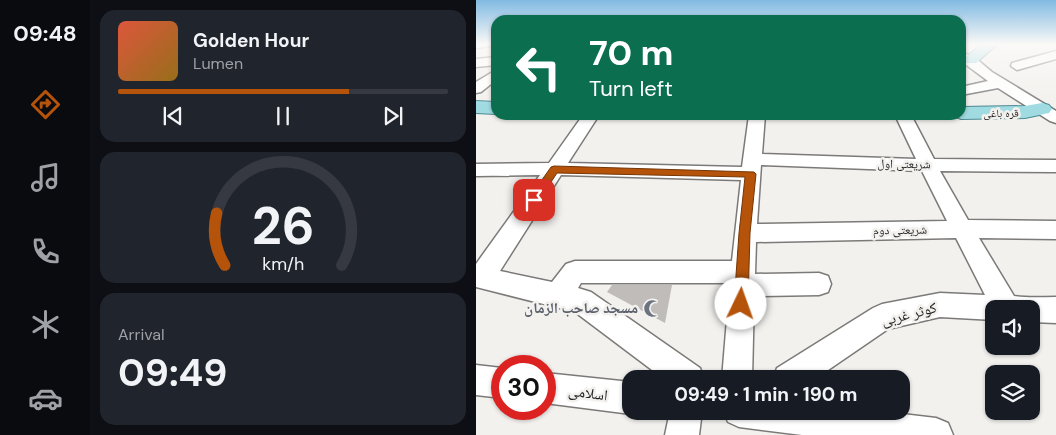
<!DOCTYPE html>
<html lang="en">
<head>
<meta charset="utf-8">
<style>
	body { margin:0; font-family:"DM Sans","Noto Naskh Arabic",sans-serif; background:#20242c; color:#f1f3f6; height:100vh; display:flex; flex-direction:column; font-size:19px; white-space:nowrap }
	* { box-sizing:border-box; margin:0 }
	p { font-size:16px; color:#9ea1a6 }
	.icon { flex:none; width:28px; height:28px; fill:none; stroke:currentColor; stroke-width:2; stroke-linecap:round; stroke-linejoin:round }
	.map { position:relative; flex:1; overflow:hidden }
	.side { display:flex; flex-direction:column; gap:10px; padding:10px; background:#0d0f14; width:386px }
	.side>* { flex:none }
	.banner { position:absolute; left:15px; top:15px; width:475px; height:105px; border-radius:15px; box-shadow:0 1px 4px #0004; background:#0b6e4f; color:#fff; overflow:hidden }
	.fabs { position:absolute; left:509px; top:300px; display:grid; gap:10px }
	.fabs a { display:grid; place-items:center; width:55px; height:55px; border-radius:10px; background:#171b24; box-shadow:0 1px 4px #0004; font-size:25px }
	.speed { position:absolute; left:15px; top:355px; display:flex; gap:10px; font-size:25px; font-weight:700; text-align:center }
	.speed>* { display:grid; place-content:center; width:65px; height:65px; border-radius:50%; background:#171b24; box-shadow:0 1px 4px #0004; line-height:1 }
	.speed .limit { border:8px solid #d22; background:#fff; color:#111 }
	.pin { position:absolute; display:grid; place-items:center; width:42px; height:42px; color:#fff; margin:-21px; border-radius:10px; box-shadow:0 2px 8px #0006 }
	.me { position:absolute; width:55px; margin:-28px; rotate:3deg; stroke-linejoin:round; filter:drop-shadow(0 0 4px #0008) }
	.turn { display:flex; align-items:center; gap:18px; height:105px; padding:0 15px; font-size:22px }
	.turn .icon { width:65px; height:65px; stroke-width:2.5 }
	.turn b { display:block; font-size:35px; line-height:42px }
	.big { font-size:38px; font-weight:700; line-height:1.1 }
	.side .tile { flex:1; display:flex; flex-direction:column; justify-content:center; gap:8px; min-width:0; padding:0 18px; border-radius:15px; background:#20242c }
	.side .dial { align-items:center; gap:0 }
	.dial svg { height:130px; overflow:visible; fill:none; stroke:#363941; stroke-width:7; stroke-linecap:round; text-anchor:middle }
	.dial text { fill:#f1f3f6; stroke:none }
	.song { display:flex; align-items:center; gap:15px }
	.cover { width:60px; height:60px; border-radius:8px; background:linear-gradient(135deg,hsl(10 70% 55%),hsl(40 70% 35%)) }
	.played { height:5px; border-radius:2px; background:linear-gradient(90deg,#b45309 70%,#363941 70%) }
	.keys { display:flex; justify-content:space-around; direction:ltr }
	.trip { position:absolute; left:146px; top:370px; width:288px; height:50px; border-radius:15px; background:#171b24; box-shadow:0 1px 4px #0004; font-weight:700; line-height:50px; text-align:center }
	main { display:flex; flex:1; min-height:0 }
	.tab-bar { display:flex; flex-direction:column; width:90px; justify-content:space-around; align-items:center; background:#090b0e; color:#9ea1a6 }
	.tab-bar .icon { width:35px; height:35px }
	.tab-bar .current { color:#b45309 }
	.tab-bar b { font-size:22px; color:#f1f3f6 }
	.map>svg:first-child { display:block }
</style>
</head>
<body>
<main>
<nav class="tab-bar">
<b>09:48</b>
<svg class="icon current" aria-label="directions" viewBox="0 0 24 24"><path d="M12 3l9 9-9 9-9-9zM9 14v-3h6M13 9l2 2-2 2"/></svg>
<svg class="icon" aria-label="music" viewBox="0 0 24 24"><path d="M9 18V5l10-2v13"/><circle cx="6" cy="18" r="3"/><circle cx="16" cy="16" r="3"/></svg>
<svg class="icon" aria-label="phone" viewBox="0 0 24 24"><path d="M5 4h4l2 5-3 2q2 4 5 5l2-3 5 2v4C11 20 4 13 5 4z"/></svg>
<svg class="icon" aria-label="climate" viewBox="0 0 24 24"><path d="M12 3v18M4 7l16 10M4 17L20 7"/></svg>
<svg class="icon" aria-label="car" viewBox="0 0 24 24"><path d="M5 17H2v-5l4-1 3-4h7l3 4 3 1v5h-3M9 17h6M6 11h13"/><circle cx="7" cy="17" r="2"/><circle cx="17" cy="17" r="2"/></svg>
</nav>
<section class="side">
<div class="tile">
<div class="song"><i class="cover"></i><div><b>Golden Hour</b><p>Lumen</p></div></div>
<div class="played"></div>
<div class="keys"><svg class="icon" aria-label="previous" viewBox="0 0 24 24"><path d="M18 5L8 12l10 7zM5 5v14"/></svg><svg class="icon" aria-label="pause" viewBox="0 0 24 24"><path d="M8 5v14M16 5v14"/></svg><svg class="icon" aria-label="next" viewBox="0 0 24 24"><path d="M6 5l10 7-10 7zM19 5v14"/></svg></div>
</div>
<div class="tile dial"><svg viewBox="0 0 100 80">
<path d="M14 69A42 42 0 1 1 86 69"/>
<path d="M14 69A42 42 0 0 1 9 37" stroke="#b45309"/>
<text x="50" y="56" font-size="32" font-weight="700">26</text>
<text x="50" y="72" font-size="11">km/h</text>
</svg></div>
<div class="tile"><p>Arrival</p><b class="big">09:49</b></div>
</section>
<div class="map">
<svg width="580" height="435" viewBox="0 0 580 435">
	<rect width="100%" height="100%" fill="#f3f1ee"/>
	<path fill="#bfbcba" d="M 136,285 L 196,285 L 189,323 L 131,292 Z"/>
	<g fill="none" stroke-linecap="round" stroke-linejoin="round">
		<defs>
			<path id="minor" d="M 0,44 L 17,44 L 15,46 L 0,48 Z
				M 580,51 L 580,59 L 541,70 L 535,66 L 536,63 Z
				M 485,52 L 498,57 L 516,72 L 580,111 L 580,123 L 574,121 L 522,88 L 485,95 L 485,87 L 512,81 L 485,61 Z
				M 20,57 L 20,65 L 0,67 L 0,59 Z
				M 20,70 L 20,80 L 5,92 L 0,93 L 0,82 Z
				M 107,115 L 123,115 L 92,163 L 266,167 L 273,115 L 289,115 L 286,154 L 440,159 L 419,115 L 435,115 L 458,159 L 580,160 L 580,172 L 464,171 L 492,220 L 580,221 L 580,239 L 503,238 L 538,296 C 551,298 565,297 580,297 L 580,323 L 555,322 L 555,309 L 518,309 L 518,320 L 464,317 L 412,329 L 339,379 L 297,379 L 301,368 L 397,308 L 406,304 L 464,293 L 509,295 L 480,238 L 280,242 L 279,274 L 343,273 L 352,276 L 355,284 L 352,292 L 343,295 L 278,296 L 276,379 L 246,379 L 254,283 L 105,283 L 102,288 L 115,292 L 224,368 L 228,379 L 188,379 L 99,312 L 0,287 L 0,264 L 64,175 L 0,176 L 0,164 L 73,163 ZM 285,165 L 446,171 L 471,221 L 281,224 ZM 85,175 L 265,180 L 256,261 L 99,261 L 90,264 L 76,282 L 24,271 Z
				M 0,365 L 26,368 L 26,398 L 0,395 Z
				M 69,373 L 155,382 L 155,411 L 161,411 L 155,414 L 69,403 Z
				M 194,411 L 226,411 L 223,435 L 189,435 Z
				M 247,411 L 401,411 L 460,418 L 472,423 L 477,435 L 326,435 L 263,427 L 252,422 Z"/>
			<path id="major" d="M 506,44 L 522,44 L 500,63 L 488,63 L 486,60 Z
				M 0,101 L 20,102 L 20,114 L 0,113 Z
				M 566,103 L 573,105 L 576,109 L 573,113 L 549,118 L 485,119 L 476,115 L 485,115 L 485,107 L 549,106 Z"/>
		</defs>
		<use href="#minor" stroke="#7c7a78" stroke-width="3"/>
		<use href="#major" stroke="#4c8a91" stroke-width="2"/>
		<use href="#minor" fill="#fff" fill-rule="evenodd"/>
		<use href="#major" fill="#a1dbe2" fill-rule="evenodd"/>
	</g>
	<linearGradient id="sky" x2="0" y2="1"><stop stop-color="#81bae2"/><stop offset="0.42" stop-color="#faf9f7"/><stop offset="1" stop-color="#faf9f7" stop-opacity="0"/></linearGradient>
	<rect width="580" height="105" fill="url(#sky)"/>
	<path fill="#b45309" stroke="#753606" d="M 78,166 L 278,172 L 280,174 L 274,233 L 272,304 L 270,308 L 265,310 L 260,308 L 258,304 L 263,233 L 269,177 L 81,173 L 61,203 L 54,203 L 52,200 L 54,197 L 75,167 Z"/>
	<defs>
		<symbol id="mosque-bare" viewBox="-9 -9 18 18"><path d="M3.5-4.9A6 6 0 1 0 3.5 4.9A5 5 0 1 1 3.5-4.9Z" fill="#6b7280" stroke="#f3f1ee" stroke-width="2.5" paint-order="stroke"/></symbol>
	</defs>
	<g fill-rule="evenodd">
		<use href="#mosque-bare" x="164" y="296" width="25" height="25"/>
	</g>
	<g text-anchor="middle" stroke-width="5" stroke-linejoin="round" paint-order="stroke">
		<g font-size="11" fill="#201f1f" stroke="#f3f1ee">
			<text transform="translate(525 113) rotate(-1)" y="4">قره باغی</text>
		</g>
		<g font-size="12" fill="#201f1f" stroke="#f3f1ee">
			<text transform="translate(428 164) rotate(1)" y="4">شریعتی اول</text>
			<text transform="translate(424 230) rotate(-1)" y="4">شریعتی دوم</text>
		</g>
		<g font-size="15" font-weight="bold" fill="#5b616d" stroke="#f3f1ee" text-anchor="end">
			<text x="162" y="313">مسجد صاحب الزمان</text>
		</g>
		<g font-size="15" fill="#201f1f" stroke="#f3f1ee">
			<text transform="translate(433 314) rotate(-14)" y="5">کوثر غربی</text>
			<text transform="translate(112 393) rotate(7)" y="5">اسلامی</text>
		</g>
	</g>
</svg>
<div class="fabs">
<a><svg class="icon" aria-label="sound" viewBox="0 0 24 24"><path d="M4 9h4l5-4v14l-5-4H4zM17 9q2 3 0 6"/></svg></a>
<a><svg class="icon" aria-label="layers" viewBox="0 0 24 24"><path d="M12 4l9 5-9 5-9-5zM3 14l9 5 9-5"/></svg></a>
</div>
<div class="speed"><div class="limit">30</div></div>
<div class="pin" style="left:58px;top:200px;background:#d93025"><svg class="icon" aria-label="arrive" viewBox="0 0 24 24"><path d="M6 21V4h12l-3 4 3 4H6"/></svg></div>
<svg class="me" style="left:265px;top:304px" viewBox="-20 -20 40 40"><circle r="19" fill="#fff"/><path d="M0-13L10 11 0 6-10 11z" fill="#b45309"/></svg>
<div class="trip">09:49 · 1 min · 190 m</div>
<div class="banner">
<div class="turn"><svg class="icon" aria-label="left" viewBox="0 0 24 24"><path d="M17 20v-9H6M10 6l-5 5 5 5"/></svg><div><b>70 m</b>Turn left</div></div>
</div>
</div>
</main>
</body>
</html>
